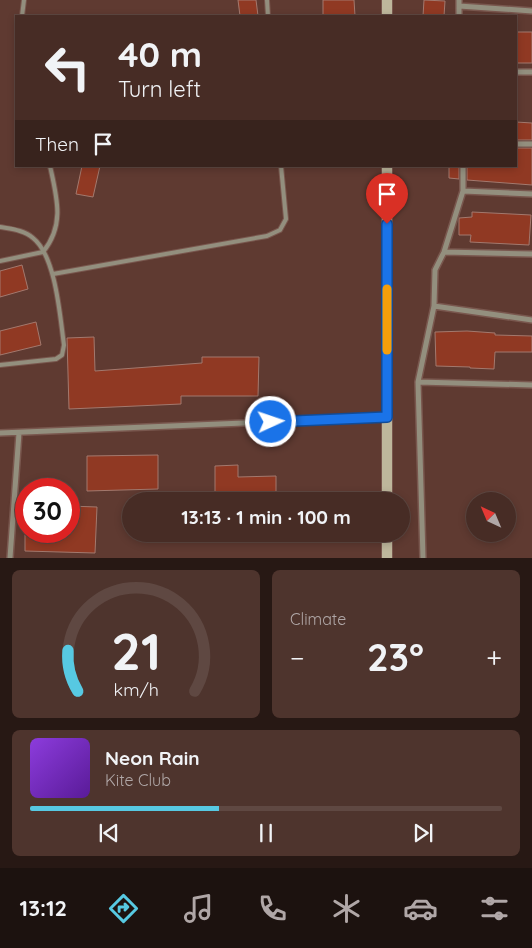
<!DOCTYPE html>
<html lang="en">
<head>
<meta charset="utf-8">
<style>
	body { margin:0; font-family:Quicksand,sans-serif; background:#4e342d; color:#f1f3f6; height:100vh; display:flex; flex-direction:column; font-size:19px; white-space:nowrap }
	* { box-sizing:border-box; margin:0 }
	p { font-size:16px; color:#b0a7a7 }
	.icon { flex:none; width:28px; height:28px; fill:none; stroke:currentColor; stroke-width:2; stroke-linecap:round; stroke-linejoin:round }
	.map { position:relative; height:558px; overflow:hidden }
	.sheet { display:flex; flex-direction:column; gap:12px; padding:12px; background:#271814; flex:1 }
	.sheet>* { flex:none }
	.top-card { position:absolute; left:15px; top:15px; width:502px; height:152px; border-radius:0px; box-shadow:0 2px 8px #0003,0 0 0 1px #5f4842; background:#472c25; color:#f1f3f6; overflow:hidden }
	.needle { width:32px; rotate:316deg }
	.controls { position:absolute; left:466px; top:492px; display:grid; gap:10px }
	.controls a { display:grid; place-items:center; width:50px; height:50px; border-radius:50%; background:#472c25; box-shadow:0 2px 8px #0003,0 0 0 1px #5f4842; font-size:25px }
	.speed { position:absolute; left:15px; top:478px; display:flex; gap:10px; font-size:25px; font-weight:700; text-align:center }
	.speed>* { display:grid; place-content:center; width:65px; height:65px; border-radius:50%; background:#472c25; box-shadow:0 2px 8px #0003,0 0 0 1px #5f4842; line-height:1 }
	.speed .limit { border:8px solid #d22; background:#fff; color:#111 }
	.pin { position:absolute; display:grid; place-items:center; width:42px; height:42px; color:#fff; margin:-51px -21px; border-radius:50% 50% 50% 0; rotate:-45deg; box-shadow:0 0 5px #0007 }
	.pin .icon { rotate:45deg }
	.me { position:absolute; width:55px; margin:-28px; rotate:87deg; stroke-linejoin:round; filter:drop-shadow(0 0 4px #0008) }
	.turn { display:flex; align-items:center; gap:18px; height:105px; padding:0 20px; font-size:22px }
	.turn .icon { width:65px; height:65px; stroke-width:2.5 }
	.turn b { display:block; font-size:35px; line-height:42px }
	.then { display:flex; align-items:center; height:48px; padding:0 20px; background:#0003; gap:10px; font-size:19px }
	.big { font-size:38px; font-weight:700; line-height:1.1 }
	.sheet .tile { flex:1; display:flex; flex-direction:column; justify-content:center; gap:8px; min-width:0; padding:0 18px; border-radius:8px; background:#4e342d }
	.sheet .dial { align-items:center; gap:0 }
	.dial svg { height:130px; overflow:visible; fill:none; stroke:#5f4842; stroke-width:7; stroke-linecap:round; text-anchor:middle }
	.dial text { fill:#f1f3f6; stroke:none }
	.song { display:flex; align-items:center; gap:15px }
	.cover { width:60px; height:60px; border-radius:8px; background:linear-gradient(135deg,hsl(270 70% 55%),hsl(270 70% 35%)) }
	.played { height:5px; border-radius:2px; background:linear-gradient(90deg,#57c9e2 40%,#5f4842 40%) }
	.keys { display:flex; justify-content:space-around; direction:ltr }
	.heat { display:flex; justify-content:space-between; align-items:center; font-size:28px; direction:ltr }
	.sheet .tiles { flex:1; display:grid; gap:12px; grid-template-columns:1fr 1fr }
	.tile:last-child { grid-column:span 2 }
	.trip { position:absolute; left:122px; top:492px; width:288px; height:50px; border-radius:25px; background:#472c25; box-shadow:0 2px 8px #0003,0 0 0 1px #5f4842; font-weight:700; line-height:50px; text-align:center }
	.menu { display:flex; height:80px; justify-content:space-around; align-items:center; background:#1c120f; color:#b0a7a7 }
	.menu .icon { width:35px; height:35px }
	.menu .active { color:#57c9e2 }
	.menu b { font-size:22px; color:#f1f3f6 }
	.map>svg:first-child { display:block }
</style>
</head>
<body>
<div class="map">
<svg width="532" height="558" viewBox="0 0 532 558">
	<rect width="100%" height="100%" fill="#5f3a31"/>
	<path fill="#903923" stroke="#a3796e" d="M 238,0 L 256,0 L 258,16 L 240,16 Z
		M 323,0 L 354,0 L 355,16 L 323,16 Z
		M 424,0 L 445,1 L 444,16 L 423,16 Z
		M 516,32 L 532,32 L 532,63 L 516,63 Z
		M 516,122 L 532,123 L 532,140 L 516,140 Z
		M 516,148 L 532,148 L 532,185 L 467,180 L 467,166 L 516,166 Z
		M 82,166 L 100,166 L 93,197 L 76,194 Z
		M 449,166 L 459,166 L 459,179 L 449,178 Z
		M 472,212 L 531,215 L 529,245 L 470,242 L 471,235 L 459,235 L 459,218 L 472,217 Z
		M 22,265 L 28,289 L 0,297 L 0,271 Z
		M 36,322 L 41,345 L 0,355 L 0,331 Z
		M 467,331 L 495,333 L 495,335 L 532,336 L 532,352 L 495,352 L 494,369 L 470,368 L 470,367 L 436,366 L 435,332 Z
		M 94,337 L 95,371 L 202,363 L 202,357 L 259,357 L 258,396 L 181,396 L 181,404 L 69,409 L 67,338 Z
		M 158,455 L 158,489 L 87,491 L 87,456 Z
		M 238,465 L 238,477 L 276,476 L 276,497 L 252,498 L 252,501 L 222,501 L 222,495 L 215,496 L 215,466 Z
		M 69,506 L 97,507 L 95,553 L 25,551 L 25,531 L 69,531 Z"/>
	<g fill="none" stroke-linecap="round" stroke-linejoin="round">
		<defs>
			<path id="service" d="M 267,0 L 268,16
				M 22,16 L 24,0
				M 0,227 C 11,229 24,230 33,238 C 56,256 60,317 64,345 L 62,355 L 56,359 L 0,365
				M 0,261 L 43,252 C 65,225 57,198 50,166
				M 53,274 L 267,236 L 280,230 L 286,219 L 281,166"/>
			<path id="minor" d="M 459,6 L 532,11
				M 459,16 L 459,0
				M 516,72 L 532,72
				M 516,144 L 532,144
				M 463,191 L 532,194
				M 444,252 L 532,254
				M 434,306 L 532,320
				M 418,382 L 532,385
				M 0,433 L 387,417
				M 10,558 L 19,433
				M 423,558 L 418,382 L 434,306 L 435,270 L 444,252 L 463,191 L 463,166"/>
			<path id="secondary" d="M 387,16 L 387,0
				M 387,501 L 387,166
				M 387,534 L 387,558"/>
		</defs>
		<use href="#service" stroke="#79574e" stroke-width="6"/>
		<use href="#minor" stroke="#79574e" stroke-width="8"/>
		<use href="#secondary" stroke="#79574e" stroke-width="12"/>
		<use href="#service" stroke="#938f7e" stroke-width="4"/>
		<use href="#minor" stroke="#938f7e" stroke-width="5"/>
		<use href="#secondary" stroke="#beb79c" stroke-width="10"/>
	</g>
	<g fill="none" stroke-linecap="round" stroke-linejoin="round">
		<defs>
			<path id="route" d="M 271,422 L 387,417 L 387,224"/>
		</defs>
		<use href="#route" stroke="#114b97" stroke-width="12"/>
		<use href="#route" stroke="#1a73e8" stroke-width="9"/>
		<path stroke="#f59e0b" stroke-width="9" d="M 387,289 L 387,350"/>
	</g>
</svg>
<div class="controls">
<a><svg class="needle" viewBox="-14 -14 28 28"><path d="M0-13l5 13h-10z" fill="#e53935"/><path d="M0 13l5-13h-10z" fill="#b0a7a7"/></svg></a>
</div>
<div class="speed"><div class="limit">30</div></div>
<div class="pin" style="left:387px;top:224px;background:#d93025"><svg class="icon" aria-label="arrive" viewBox="0 0 24 24"><path d="M6 21V4h12l-3 4 3 4H6"/></svg></div>
<svg class="me" style="left:271px;top:422px" viewBox="-20 -20 40 40"><circle r="17" fill="#1a73e8" stroke="#fff" stroke-width="3"/><path d="M0-11L8 9 0 5-8 9z" fill="#fff"/></svg>
<div class="trip">13:13 · 1 min · 100 m</div>
<div class="top-card">
<div class="turn"><svg class="icon" aria-label="left" viewBox="0 0 24 24"><path d="M17 20v-9H6M10 6l-5 5 5 5"/></svg><div><b>40 m</b>Turn left</div></div>
<div class="then">Then<svg class="icon" aria-label="arrive" viewBox="0 0 24 24"><path d="M6 21V4h12l-3 4 3 4H6"/></svg></div>
</div>
</div>
<section class="sheet">
<div class="tiles">
<div class="tile dial"><svg viewBox="0 0 100 80">
<path d="M14 69A42 42 0 1 1 86 69"/>
<path d="M14 69A42 42 0 0 1 8 44" stroke="#57c9e2"/>
<text x="50" y="56" font-size="32" font-weight="700">21</text>
<text x="50" y="72" font-size="11">km/h</text>
</svg></div>
<div class="tile"><p>Climate</p>
<div class="heat"><a>−</a><b class="big">23°</b><a>+</a></div>
</div>
<div class="tile">
<div class="song"><i class="cover"></i><div><b>Neon Rain</b><p>Kite Club</p></div></div>
<div class="played"></div>
<div class="keys"><svg class="icon" aria-label="previous" viewBox="0 0 24 24"><path d="M18 5L8 12l10 7zM5 5v14"/></svg><svg class="icon" aria-label="pause" viewBox="0 0 24 24"><path d="M8 5v14M16 5v14"/></svg><svg class="icon" aria-label="next" viewBox="0 0 24 24"><path d="M6 5l10 7-10 7zM19 5v14"/></svg></div>
</div>
</div>
</section>
<nav class="menu">
<b>13:12</b>
<svg class="icon active" aria-label="directions" viewBox="0 0 24 24"><path d="M12 3l9 9-9 9-9-9zM9 14v-3h6M13 9l2 2-2 2"/></svg>
<svg class="icon" aria-label="music" viewBox="0 0 24 24"><path d="M9 18V5l10-2v13"/><circle cx="6" cy="18" r="3"/><circle cx="16" cy="16" r="3"/></svg>
<svg class="icon" aria-label="phone" viewBox="0 0 24 24"><path d="M5 4h4l2 5-3 2q2 4 5 5l2-3 5 2v4C11 20 4 13 5 4z"/></svg>
<svg class="icon" aria-label="climate" viewBox="0 0 24 24"><path d="M12 3v18M4 7l16 10M4 17L20 7"/></svg>
<svg class="icon" aria-label="car" viewBox="0 0 24 24"><path d="M5 17H2v-5l4-1 3-4h7l3 4 3 1v5h-3M9 17h6M6 11h13"/><circle cx="7" cy="17" r="2"/><circle cx="17" cy="17" r="2"/></svg>
<svg class="icon" aria-label="filters" viewBox="0 0 24 24"><path d="M4 7h16M4 17h16"/><circle cx="9" cy="7" r="2"/><circle cx="15" cy="17" r="2"/></svg>
</nav>
</body>
</html>
